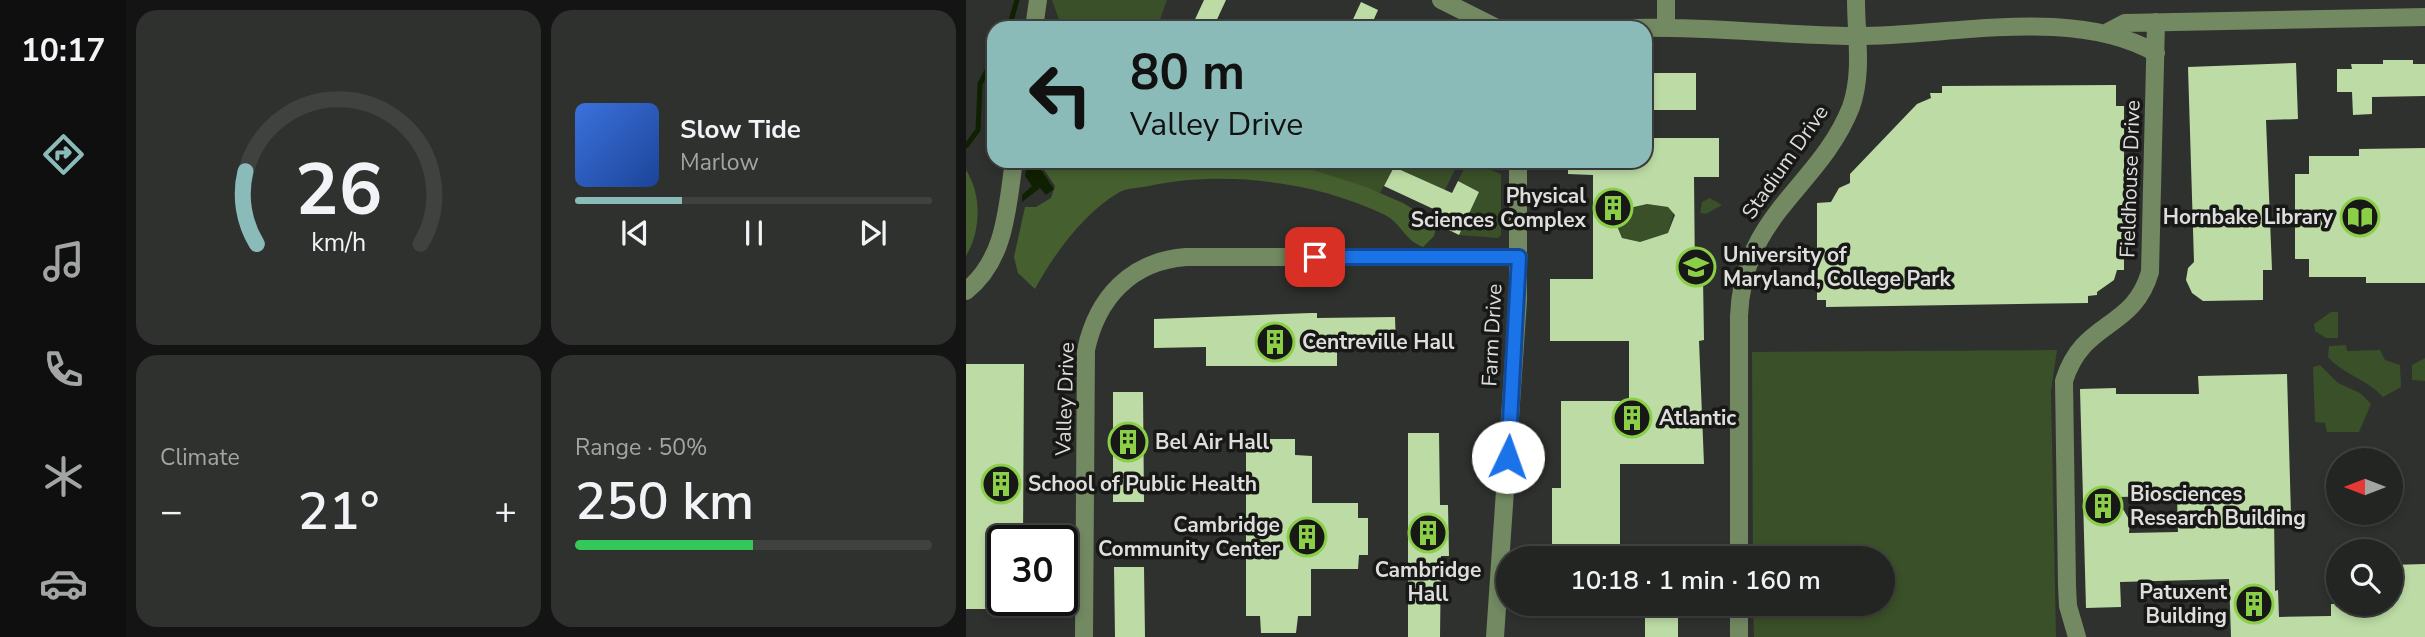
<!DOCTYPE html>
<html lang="en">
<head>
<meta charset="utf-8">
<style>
	body { margin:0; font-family:"Nunito Sans",sans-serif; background:#2f312f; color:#f1f3f6; height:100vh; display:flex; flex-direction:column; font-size:26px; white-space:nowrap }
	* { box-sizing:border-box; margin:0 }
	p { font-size:23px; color:#a3a5a5 }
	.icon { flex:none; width:38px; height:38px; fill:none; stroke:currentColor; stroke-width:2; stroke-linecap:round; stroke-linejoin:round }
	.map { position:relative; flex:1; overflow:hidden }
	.panel { display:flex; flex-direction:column; gap:10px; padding:10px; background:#131413; width:840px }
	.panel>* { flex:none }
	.top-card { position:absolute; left:21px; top:21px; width:665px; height:147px; border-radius:21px; box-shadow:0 4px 10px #0003,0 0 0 2px #404240; background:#8bbbb9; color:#111; overflow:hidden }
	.needle { width:46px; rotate:270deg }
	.fabs { position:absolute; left:1360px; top:448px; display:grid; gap:14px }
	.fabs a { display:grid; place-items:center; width:77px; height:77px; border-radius:50%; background:#232522; box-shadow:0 4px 10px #0003,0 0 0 2px #404240; font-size:35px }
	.speed { position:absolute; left:21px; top:525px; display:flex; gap:14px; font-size:35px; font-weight:700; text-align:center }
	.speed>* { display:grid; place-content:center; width:91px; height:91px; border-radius:50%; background:#232522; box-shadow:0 4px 10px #0003,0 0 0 2px #404240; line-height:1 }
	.speed .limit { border:4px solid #111; border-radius:10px; background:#fff; color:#111 }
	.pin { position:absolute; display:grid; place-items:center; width:60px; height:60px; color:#fff; margin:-30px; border-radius:14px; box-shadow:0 4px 10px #0006 }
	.me { position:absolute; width:77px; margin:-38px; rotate:3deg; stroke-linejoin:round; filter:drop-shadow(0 0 5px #0008) }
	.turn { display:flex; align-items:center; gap:24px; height:147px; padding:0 28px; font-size:32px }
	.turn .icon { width:91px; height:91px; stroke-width:2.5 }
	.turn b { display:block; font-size:49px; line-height:60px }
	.big { font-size:52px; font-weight:600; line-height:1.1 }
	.panel .widget { flex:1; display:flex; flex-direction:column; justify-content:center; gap:10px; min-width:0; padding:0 24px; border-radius:21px; background:#2f312f }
	.panel .dial { align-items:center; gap:0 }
	.dial svg { height:182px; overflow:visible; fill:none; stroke:#404240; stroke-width:7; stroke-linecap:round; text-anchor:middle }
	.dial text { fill:#f1f3f6; stroke:none }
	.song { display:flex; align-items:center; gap:21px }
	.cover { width:84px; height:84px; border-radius:10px; background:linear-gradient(135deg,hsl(220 70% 55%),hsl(220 70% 35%)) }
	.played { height:7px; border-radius:4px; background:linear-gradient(90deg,#8bbbb9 30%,#404240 30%) }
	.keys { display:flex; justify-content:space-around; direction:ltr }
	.heat { display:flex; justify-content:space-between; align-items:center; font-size:38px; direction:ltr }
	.charge { height:10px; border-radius:5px; background:linear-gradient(90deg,#34c759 50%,#404240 0) }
	.panel .tiles { flex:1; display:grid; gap:10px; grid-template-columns:repeat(2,1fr) }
	.trip { position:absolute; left:530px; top:546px; width:399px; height:70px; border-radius:35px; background:#232522; box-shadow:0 4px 10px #0003,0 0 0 2px #404240; font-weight:600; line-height:70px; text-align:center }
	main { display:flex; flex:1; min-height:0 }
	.tab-bar { display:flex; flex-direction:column; width:126px; justify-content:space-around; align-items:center; background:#0e0f0e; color:#a3a5a5 }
	.tab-bar .icon { width:49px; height:49px }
	.tab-bar .current { color:#8bbbb9 }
	.tab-bar b { font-size:32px; color:#f1f3f6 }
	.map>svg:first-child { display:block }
</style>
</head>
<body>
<main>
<nav class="tab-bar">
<b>10:17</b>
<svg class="icon current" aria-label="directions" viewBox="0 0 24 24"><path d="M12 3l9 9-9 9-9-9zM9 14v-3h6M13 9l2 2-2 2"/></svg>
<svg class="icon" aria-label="music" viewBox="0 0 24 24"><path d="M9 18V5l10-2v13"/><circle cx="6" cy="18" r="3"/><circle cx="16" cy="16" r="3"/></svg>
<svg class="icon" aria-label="phone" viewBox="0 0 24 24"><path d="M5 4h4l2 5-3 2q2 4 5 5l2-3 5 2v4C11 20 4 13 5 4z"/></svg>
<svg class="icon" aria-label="climate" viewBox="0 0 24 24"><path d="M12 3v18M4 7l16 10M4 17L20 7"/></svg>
<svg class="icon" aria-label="car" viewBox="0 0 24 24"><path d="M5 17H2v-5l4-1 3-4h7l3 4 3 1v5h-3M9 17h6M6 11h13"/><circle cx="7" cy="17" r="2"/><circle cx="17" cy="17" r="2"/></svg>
</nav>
<section class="panel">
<div class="tiles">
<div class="widget dial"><svg viewBox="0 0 100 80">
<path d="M14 69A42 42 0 1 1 86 69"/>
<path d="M14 69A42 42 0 0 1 9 37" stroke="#8bbbb9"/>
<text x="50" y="56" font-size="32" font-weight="700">26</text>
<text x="50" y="72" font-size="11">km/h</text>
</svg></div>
<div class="widget">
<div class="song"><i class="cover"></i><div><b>Slow Tide</b><p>Marlow</p></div></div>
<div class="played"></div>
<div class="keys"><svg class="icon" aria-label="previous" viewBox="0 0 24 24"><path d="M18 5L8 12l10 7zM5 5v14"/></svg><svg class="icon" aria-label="pause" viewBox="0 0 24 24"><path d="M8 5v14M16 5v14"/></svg><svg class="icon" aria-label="next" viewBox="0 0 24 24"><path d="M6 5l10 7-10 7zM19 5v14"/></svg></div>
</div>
<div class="widget"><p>Climate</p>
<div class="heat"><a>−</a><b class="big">21°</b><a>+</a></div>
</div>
<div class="widget"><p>Range · 50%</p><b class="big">250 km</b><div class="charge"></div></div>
</div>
</section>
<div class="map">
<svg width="1459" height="637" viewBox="0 0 1459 637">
	<rect width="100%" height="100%" fill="#2f312e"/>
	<path fill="#3a5028" d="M 86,0 L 201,0 L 191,28 L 96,28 Z
		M 340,161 L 493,161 L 479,190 L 428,167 L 414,193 L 338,166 Z
		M 502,161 L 535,174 L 535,235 L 532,238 L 493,235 L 513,192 L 492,181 Z
		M 744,198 L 756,205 L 740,214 L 734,213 L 736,202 Z
		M 681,204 L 702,207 L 708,213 L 702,233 L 674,242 L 656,238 L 651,226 C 656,213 667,206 681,204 Z
		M 1365,312 L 1372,312 L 1372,338 L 1360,338 L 1349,331 L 1348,324 Z
		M 1380,345 L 1381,351 L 1414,350 L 1419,360 L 1434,365 L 1435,387 L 1417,397 C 1401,379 1378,375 1362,357 L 1363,346 Z
		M 1091,350 L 1085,391 L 1090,637 L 788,637 L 787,604 L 917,604 L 917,558 L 787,558 L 786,352 Z
		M 1459,358 L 1459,381 L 1446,380 L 1446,365 Z
		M 1354,365 L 1372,383 L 1394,393 L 1405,404 L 1393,432 L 1361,432 L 1359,423 L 1349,422 L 1347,367 Z"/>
	<path fill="#45602e" d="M 72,161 L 321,161 L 400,187 L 437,203 L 471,224 L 468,236 L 457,247 C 438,240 434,221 417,214 C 348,181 257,170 183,186 C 173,188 160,188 152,193 C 117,214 88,254 69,289 L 52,273 L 48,257 L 59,207 L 70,207 L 85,198 L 89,186 Z
		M 0,170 C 16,195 15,231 0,256 Z"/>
	<path fill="#0f2100" d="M 62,161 L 69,161 L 88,189 L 80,195 L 74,188 L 56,202 L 56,195 L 66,186 L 59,176 Z"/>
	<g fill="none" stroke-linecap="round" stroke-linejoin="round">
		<path stroke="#0f2100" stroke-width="5" d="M 43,28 L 51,0
			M 0,146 L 12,130 L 14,84 L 28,57"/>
	</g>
	<path fill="#bddca5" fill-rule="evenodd" d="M 238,0 L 260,0 L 247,28 L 225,28 Z
		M 395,2 L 412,10 L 404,28 L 383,28 Z
		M 1417,60 L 1447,60 L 1447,64 L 1459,64 L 1459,96 L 1406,97 L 1406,114 L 1387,115 L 1386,92 L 1371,92 L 1371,69 L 1386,69 L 1385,64 L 1417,64 Z
		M 1330,63 L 1332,119 L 1300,120 L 1306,270 L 1297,270 L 1297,300 L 1237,301 L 1226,293 L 1220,280 L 1222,268 L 1228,262 L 1222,67 Z
		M 679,73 L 730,73 L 730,110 L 679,110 Z
		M 1150,85 L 1150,106 L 1158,106 L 1158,270 L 1151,270 L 1148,280 L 1131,292 L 1131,295 L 1122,296 L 1122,303 L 860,307 L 860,300 L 851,300 L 851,203 L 865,202 L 873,188 L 884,183 L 884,174 L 951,104 L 965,98 L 964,93 L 976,93 L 976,86 Z
		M 679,138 L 753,138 L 753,177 L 728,177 L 729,278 L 737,278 L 738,340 L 733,341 L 738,464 L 654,464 L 654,558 L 586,558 L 586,488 L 595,488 L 595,401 L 663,401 L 663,341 L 584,341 L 584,279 L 627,279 L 627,175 L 602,174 L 602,161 L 679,161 ZM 681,204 L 702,207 L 709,215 L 702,233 L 674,242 L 656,238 L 651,226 L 656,216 L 668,207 Z
		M 1459,148 L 1459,283 L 1400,283 L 1400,277 L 1343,277 L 1343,259 L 1329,259 L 1329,174 L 1343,174 L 1343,156 L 1393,156 L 1393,149 Z
		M 428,167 L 486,193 L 492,181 L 513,192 L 493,235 L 471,224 L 476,213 L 418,186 Z
		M 345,313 L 351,313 L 351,318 L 429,317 L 430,349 L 371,350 L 371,366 L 240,366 L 240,347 L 188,348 L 188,319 Z
		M 0,364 L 58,364 L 57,541 L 37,541 L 37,609 L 0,609 Z
		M 1321,374 L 1325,515 L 1308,515 L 1309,591 L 1312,590 L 1313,617 L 1365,616 L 1365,604 L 1424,604 L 1424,565 L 1459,564 L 1459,637 L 1265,637 L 1263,579 L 1154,582 L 1155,607 L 1120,608 L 1114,389 L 1150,388 L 1150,394 L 1233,394 L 1232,376 ZM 1211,496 L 1212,532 L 1163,533 L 1164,521 L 1150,497 Z
		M 147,392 L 177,392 L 178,502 L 147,502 Z
		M 442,433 L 473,433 L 474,505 L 482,505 L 483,556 L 475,556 L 474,637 L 442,637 Z
		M 294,439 L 329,439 L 329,455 L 346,456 L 346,503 L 392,503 L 392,518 L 402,518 L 402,555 L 393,555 L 392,569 L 345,569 L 345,616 L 332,616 L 330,633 L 295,633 L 294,616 L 280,616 L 280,445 L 294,445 Z
		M 148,567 L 178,567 L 179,637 L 149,637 Z
		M 679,604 L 712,604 L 712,637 L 679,637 Z"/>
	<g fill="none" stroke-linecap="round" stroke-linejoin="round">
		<path stroke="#728961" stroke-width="18" d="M 475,0 L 531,28
			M 700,0 L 700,27
			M 68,28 L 72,0
			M 665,28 C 739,26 813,35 888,36 C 981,37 1106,5 1190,53
			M 1142,32 L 1159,23 L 1459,17
			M 0,291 C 40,259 41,208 48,161
			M 773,558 L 773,316 C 777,213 853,188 885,107 C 897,73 890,35 890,0
			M 773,604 L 773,637
			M 118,637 L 120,350 C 131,298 165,261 220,257 L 553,257
			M 529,637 L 552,300 L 552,161
			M 1111,637 L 1102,606 L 1101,586 L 1098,381 C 1117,319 1167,331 1184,272 L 1190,22"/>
	</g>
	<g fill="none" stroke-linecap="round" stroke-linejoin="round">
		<defs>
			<path id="route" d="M 349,257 L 553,257 L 542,457"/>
		</defs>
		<use href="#route" stroke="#114b97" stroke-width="18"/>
		<use href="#route" stroke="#1a73e8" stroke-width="12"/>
	</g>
	<defs>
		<symbol id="building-ring" viewBox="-11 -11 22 22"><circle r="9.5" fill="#181917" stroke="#8bce47" stroke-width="1.5"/><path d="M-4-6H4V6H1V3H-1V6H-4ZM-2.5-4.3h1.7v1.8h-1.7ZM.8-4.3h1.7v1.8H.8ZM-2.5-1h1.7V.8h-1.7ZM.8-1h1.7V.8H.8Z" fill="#8bce47"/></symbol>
		<symbol id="library-ring" viewBox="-11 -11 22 22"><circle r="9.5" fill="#181917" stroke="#8bce47" stroke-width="1.5"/><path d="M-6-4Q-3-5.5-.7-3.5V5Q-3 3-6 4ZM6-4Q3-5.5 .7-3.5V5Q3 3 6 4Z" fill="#8bce47"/></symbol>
		<symbol id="university-ring" viewBox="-11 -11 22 22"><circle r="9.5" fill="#181917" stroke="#8bce47" stroke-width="1.5"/><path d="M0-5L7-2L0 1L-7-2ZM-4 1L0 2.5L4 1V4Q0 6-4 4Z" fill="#8bce47"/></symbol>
	</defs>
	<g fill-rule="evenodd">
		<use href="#building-ring" x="625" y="186" width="44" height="44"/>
		<use href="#library-ring" x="1372" y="195" width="44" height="44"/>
		<use href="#university-ring" x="708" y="245" width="44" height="44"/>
		<use href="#building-ring" x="287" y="320" width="44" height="44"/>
		<use href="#building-ring" x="644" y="396" width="44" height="44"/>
		<use href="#building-ring" x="140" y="420" width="44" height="44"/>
		<use href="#building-ring" x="13" y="462" width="44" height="44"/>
		<use href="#building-ring" x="1115" y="484" width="44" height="44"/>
		<use href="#building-ring" x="440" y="511" width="44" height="44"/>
		<use href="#building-ring" x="319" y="515" width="44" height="44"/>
		<use href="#building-ring" x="1266" y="582" width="44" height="44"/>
	</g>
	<g text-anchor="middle" stroke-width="7" stroke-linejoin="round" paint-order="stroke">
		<g font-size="21" fill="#dedfdd" stroke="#181917">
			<text transform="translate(819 162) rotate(-55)" y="7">Stadium Drive</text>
			<text transform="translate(1164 179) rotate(-88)" y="7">Fieldhouse Drive</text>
			<text transform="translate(526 335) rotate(-87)" y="7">Farm Drive</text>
			<text transform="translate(99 399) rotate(-88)" y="7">Valley Drive</text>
		</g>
		<g font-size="21" font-weight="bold" fill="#dedfdd" stroke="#181917" text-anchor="start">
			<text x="620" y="203" text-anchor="end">Physical<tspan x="620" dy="24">Sciences Complex</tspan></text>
			<text x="1367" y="224" text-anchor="end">Hornbake Library</text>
			<text x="757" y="262">University of<tspan x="757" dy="24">Maryland, College Park</tspan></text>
			<text x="336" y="349">Centreville Hall</text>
			<text x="693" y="425">Atlantic</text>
			<text x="189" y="449">Bel Air Hall</text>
			<text x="62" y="491">School of Public Health</text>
			<text x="1164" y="501">Biosciences<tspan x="1164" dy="24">Research Building</tspan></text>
			<text x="314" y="532" text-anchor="end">Cambridge<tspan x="314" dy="24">Community Center</tspan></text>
			<text x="462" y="577" text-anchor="middle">Cambridge<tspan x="462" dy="24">Hall</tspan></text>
			<text x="1261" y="599" text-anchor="end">Patuxent<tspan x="1261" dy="24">Building</tspan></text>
		</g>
	</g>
</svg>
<div class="fabs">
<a><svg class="needle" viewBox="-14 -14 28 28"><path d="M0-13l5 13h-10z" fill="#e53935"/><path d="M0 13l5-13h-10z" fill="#a3a5a5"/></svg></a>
<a><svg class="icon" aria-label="search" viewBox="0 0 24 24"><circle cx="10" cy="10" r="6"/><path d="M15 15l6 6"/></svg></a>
</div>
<div class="speed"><div class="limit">30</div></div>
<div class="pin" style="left:349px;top:257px;background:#d93025"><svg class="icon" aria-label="arrive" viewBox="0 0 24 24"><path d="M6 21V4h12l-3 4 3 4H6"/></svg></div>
<svg class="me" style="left:542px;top:457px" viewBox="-20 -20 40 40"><circle r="19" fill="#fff"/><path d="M0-13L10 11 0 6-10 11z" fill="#1a73e8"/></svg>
<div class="trip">10:18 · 1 min · 160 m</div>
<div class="top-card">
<div class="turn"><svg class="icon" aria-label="left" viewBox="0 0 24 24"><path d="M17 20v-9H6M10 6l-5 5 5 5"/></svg><div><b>80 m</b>Valley Drive</div></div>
</div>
</div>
</main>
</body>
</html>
